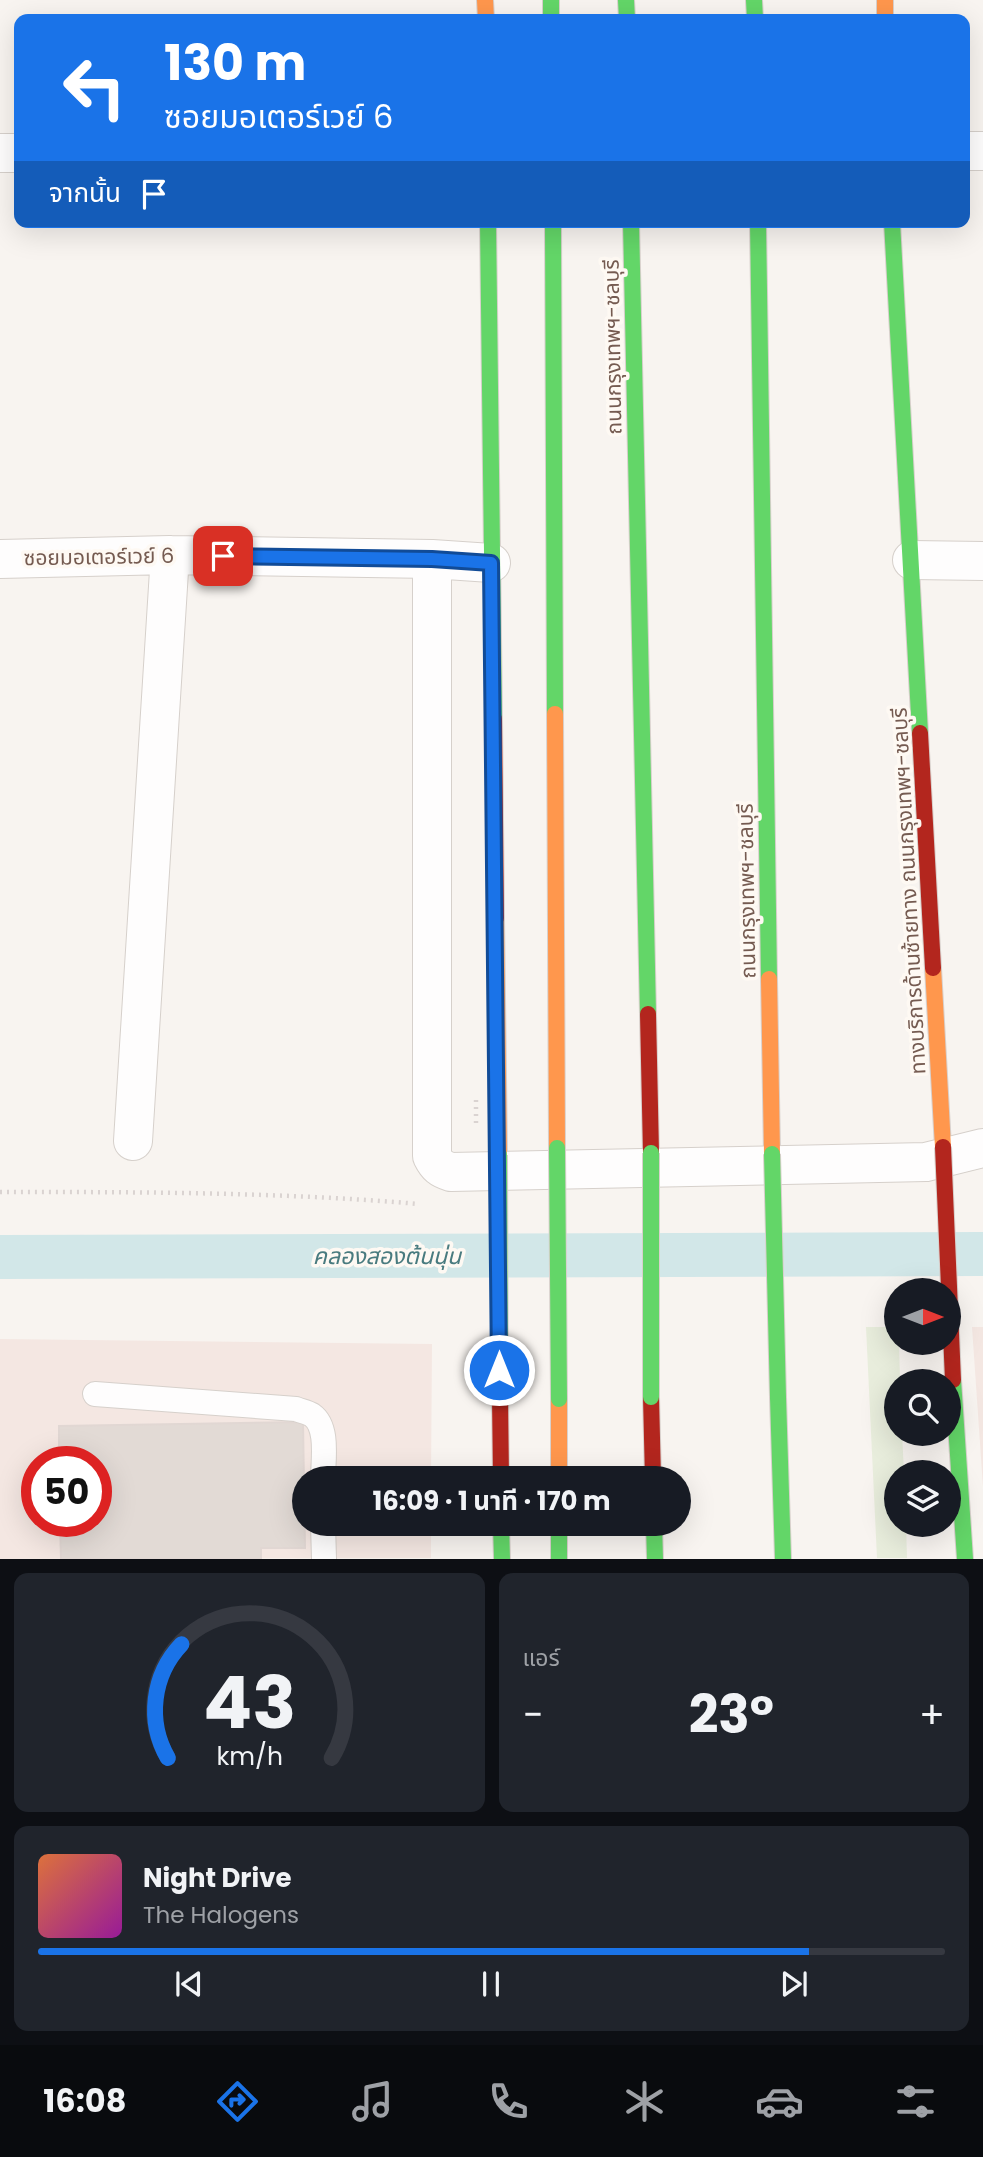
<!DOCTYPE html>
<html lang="th">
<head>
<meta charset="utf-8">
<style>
	body { margin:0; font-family:Poppins,"Noto Sans Thai",sans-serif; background:#20242c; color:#f1f3f6; height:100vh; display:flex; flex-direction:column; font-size:26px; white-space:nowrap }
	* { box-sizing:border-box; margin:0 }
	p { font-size:23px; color:#9ea1a6 }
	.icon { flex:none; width:38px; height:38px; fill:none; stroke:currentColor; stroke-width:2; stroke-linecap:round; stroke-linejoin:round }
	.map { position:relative; height:1559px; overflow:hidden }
	.panel { display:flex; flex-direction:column; gap:14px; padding:14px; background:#0d0f14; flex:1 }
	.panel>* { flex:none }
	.top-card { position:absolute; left:14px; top:14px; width:956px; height:214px; border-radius:14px; box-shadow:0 7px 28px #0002; background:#1a73e8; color:#fff; overflow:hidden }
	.needle { width:46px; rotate:90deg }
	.buttons { position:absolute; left:884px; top:1278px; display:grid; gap:14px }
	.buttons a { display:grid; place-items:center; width:77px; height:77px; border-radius:50%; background:#171b24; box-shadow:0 7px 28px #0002; font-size:35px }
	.speed { position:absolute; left:21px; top:1446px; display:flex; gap:14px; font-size:35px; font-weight:700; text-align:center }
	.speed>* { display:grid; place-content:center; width:91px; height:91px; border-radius:50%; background:#171b24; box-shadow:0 7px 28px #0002; line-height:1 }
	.speed .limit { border:10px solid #d22; background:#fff; color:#111 }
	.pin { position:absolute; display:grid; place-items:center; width:60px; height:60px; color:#fff; margin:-30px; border-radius:14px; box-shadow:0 4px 10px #0006 }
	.me { position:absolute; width:77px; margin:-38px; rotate:0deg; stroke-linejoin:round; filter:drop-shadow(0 0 5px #0008) }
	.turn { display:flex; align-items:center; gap:24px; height:147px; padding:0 35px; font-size:32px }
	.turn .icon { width:91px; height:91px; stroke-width:2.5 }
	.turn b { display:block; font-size:49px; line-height:60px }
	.then { display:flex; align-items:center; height:66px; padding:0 35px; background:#0003; gap:14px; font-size:26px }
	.big { font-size:52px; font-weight:700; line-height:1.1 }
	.panel .card { flex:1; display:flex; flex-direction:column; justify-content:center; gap:10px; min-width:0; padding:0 24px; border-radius:14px; background:#20242c }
	.panel .dial { align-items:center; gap:0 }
	.dial svg { height:182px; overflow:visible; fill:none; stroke:#363941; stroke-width:7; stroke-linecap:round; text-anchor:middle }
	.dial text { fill:#f1f3f6; stroke:none }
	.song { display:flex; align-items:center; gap:21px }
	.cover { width:84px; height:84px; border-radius:10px; background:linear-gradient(135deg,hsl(20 70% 55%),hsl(300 70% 35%)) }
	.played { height:7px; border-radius:4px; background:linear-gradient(90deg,#1a73e8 85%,#363941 85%) }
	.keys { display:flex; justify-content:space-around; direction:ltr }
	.heat { display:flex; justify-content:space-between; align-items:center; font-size:38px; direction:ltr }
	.panel .tiles { flex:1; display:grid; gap:14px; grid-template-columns:1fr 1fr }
	.card:last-child { grid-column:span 2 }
	.trip { position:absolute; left:292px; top:1466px; width:399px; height:70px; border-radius:35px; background:#171b24; box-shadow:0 7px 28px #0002; font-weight:700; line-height:70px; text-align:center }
	.tab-bar { display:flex; height:112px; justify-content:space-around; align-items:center; background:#090b0e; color:#9ea1a6 }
	.tab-bar .icon { width:49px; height:49px }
	.tab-bar .on { color:#1a73e8 }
	.tab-bar b { font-size:32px; color:#f1f3f6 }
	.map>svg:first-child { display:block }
</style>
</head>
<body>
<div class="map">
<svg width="983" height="1559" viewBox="0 0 983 1559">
	<rect width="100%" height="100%" fill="#f8f4f0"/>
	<path fill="#f4e7e2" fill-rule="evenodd" d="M 972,1327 L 983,1327 L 983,1487 Z
		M 0,1339 L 432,1344 L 431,1479 L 304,1479 L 304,1524 L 431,1524 L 431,1558 L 0,1559 ZM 37,1461 L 96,1461 L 96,1521 L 37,1521 Z"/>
	<path fill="#e8eddc" d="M 866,1327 L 896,1327 L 896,1342 L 899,1342 L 900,1381 L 896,1381 L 896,1433 L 902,1433 L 904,1472 L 896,1472 L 896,1524 L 906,1524 L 907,1558 L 877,1558 Z"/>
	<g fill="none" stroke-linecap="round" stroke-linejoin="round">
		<path stroke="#d2e7e8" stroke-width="44" d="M 0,1257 L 983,1254"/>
	</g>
	<path fill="#e2dad5" stroke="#e1d7d3" stroke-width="2" d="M 303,1422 L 305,1548 L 261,1548 L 261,1559 L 61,1559 L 60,1521 L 96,1521 L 96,1461 L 59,1461 L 59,1426 Z"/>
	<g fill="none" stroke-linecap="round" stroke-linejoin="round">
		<defs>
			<path id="lane" d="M 95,1394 L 296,1409 C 301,1411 307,1412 312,1415 C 329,1427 323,1460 323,1479
				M 323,1524 L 324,1559"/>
			<path id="street" d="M 964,151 L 983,151
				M 0,153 L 19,153
				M 0,559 L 170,555 L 432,559 L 491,563
				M 432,559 L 432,1156 C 437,1166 441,1169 451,1172 L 926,1162 L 983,1148
				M 912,560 L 983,561
				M 133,1141 L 170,555"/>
			<path id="fast" d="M 551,0 L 551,19
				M 626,0 L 627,19
				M 754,0 L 755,19
				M 488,222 L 494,719
				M 553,222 L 555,714
				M 631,222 L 648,1014
				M 758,222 L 769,979
				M 892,222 L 920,733
				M 953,1380 L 965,1559
				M 778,1397 L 783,1559
				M 501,1524 L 502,1559
				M 559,1524 L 559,1559
				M 654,1524 L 655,1559"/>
			<path id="slow" d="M 485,0 L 486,19
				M 885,0 L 885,19
				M 555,714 L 557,1148
				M 496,918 L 499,1155
				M 933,968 L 943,1147
				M 769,979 L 772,1154
				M 559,1399 L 559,1479"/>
			<path id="jam" d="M 494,719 L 496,918
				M 920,733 L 933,968
				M 648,1014 L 651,1153
				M 500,1397 L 501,1479
				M 651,1397 L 653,1479"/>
		</defs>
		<use href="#lane" stroke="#d6d0cb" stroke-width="26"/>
		<use href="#street" stroke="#d6d0cb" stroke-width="40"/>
		<use href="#fast" stroke="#d8d0cc" stroke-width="18"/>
		<use href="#slow" stroke="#d8d0cc" stroke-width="18"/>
		<use href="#jam" stroke="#d8d0cc" stroke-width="18"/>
		<path stroke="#dad3d1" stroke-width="4.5" stroke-dasharray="2 5" stroke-linecap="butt" d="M 0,1192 C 139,1192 280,1192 419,1204"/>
		<use href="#lane" stroke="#fefdfd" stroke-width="24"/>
		<use href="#street" stroke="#fefdfd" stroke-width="38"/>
		<use href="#fast" stroke="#63d668" stroke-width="16"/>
		<use href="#slow" stroke="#ff974d" stroke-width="16"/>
		<use href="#jam" stroke="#b3261e" stroke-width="16"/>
		<defs>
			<path id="fast-bridge" d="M 557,1148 L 559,1399
				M 651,1153 L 651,1397
				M 772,1154 L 778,1397
				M 499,1155 L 500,1397"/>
			<path id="jam-bridge" d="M 943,1147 L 953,1380"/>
		</defs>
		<use href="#fast-bridge" stroke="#d8d0cc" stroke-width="18" stroke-linecap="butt"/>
		<use href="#jam-bridge" stroke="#d8d0cc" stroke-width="18" stroke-linecap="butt"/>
		<path stroke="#dad3d1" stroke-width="4.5" stroke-dasharray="2 5" stroke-linecap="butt" d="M 476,1123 L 476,1100"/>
		<use href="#fast-bridge" stroke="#63d668" stroke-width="16"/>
		<use href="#jam-bridge" stroke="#b3261e" stroke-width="16"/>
	</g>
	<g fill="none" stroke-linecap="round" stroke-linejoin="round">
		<defs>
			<path id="route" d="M 223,556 L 432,559 L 491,563 L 499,1370"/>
		</defs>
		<use href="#route" stroke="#114b97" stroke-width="18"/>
		<use href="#route" stroke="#1a73e8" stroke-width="12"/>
	</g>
	<g text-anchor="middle" stroke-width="7" stroke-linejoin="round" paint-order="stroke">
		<g font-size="21" fill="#755b51" stroke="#fef9f3">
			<text transform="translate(613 347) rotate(-91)" y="7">ถนนกรุงเทพฯ-ชลบุรี</text>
			<text transform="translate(99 557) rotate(-1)" y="7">ซอยมอเตอร์เวย์ 6</text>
			<text transform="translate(747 891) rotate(-91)" y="7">ถนนกรุงเทพฯ-ชลบุรี</text>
			<text transform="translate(909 891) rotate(-93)" y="7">ทางบริการด้านซ้ายทาง ถนนกรุงเทพฯ-ชลบุรี</text>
		</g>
		<g font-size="23" font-style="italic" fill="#497b7f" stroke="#fef9f3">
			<text x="387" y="1264">คลองสองต้นนุ่น</text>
		</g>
	</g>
</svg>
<div class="buttons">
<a><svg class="needle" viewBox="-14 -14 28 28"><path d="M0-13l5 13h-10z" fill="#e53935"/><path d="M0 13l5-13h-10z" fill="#9ea1a6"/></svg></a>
<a><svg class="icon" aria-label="search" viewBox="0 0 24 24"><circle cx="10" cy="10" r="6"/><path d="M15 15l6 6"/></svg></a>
<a><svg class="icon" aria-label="layers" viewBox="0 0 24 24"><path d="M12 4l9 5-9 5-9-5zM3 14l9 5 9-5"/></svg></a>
</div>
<div class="speed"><div class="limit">50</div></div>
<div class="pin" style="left:223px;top:556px;background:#d93025"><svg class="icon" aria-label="arrive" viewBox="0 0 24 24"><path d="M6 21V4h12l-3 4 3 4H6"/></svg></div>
<svg class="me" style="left:499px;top:1370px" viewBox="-20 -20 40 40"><circle r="17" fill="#1a73e8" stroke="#fff" stroke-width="3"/><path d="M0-11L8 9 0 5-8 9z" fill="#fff"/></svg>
<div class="trip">16:09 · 1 นาที · 170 m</div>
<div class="top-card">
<div class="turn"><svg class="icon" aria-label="left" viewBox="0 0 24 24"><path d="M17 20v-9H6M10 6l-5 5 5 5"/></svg><div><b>130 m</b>ซอยมอเตอร์เวย์ 6</div></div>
<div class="then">จากนั้น<svg class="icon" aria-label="arrive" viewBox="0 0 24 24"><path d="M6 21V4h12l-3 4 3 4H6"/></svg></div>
</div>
</div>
<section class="panel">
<div class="tiles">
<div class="card dial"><svg viewBox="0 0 100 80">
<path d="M14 69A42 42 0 1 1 86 69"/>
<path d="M14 69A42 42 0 0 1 20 19" stroke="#1a73e8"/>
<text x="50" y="56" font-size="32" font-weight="700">43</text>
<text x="50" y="72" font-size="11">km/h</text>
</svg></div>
<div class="card"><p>แอร์</p>
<div class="heat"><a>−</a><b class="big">23°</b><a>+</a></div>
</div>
<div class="card">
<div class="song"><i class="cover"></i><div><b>Night Drive</b><p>The Halogens</p></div></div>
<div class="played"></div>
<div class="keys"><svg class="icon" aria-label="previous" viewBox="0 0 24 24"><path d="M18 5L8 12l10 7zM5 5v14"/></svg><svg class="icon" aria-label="pause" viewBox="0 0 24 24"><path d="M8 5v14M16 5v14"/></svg><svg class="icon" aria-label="next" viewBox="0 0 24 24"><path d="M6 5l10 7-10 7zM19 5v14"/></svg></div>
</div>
</div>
</section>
<nav class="tab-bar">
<b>16:08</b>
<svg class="icon on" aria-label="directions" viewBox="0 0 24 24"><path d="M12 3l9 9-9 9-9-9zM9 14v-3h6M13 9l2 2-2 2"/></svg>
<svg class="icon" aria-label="music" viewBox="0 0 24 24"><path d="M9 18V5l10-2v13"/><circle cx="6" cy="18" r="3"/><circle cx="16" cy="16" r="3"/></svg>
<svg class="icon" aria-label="phone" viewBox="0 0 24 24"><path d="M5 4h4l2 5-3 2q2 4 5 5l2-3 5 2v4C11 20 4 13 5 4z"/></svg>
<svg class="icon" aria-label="climate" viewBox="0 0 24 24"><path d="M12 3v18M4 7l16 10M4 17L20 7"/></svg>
<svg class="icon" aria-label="car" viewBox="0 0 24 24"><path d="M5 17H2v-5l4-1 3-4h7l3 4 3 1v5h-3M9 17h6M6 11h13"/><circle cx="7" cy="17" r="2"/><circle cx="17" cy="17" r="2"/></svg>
<svg class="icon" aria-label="filters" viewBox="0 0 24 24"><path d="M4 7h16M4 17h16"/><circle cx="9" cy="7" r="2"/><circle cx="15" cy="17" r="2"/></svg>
</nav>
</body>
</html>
